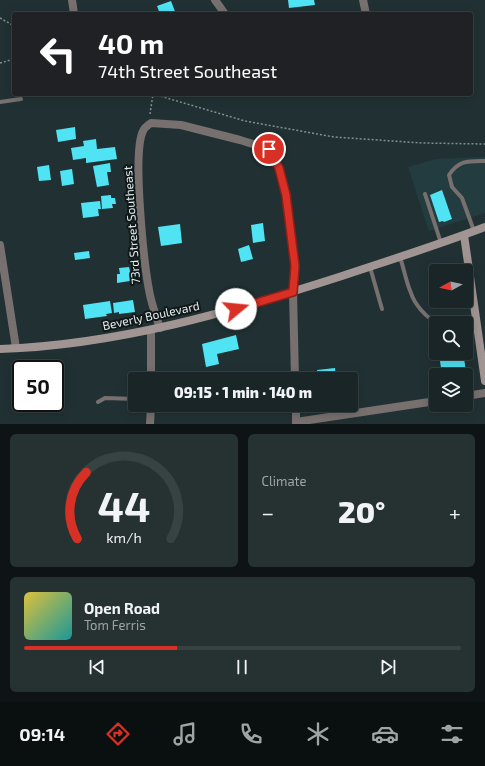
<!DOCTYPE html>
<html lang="en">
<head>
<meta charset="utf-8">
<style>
	body { margin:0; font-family:"Exo 2",sans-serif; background:#263132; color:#f1f3f6; height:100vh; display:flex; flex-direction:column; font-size:15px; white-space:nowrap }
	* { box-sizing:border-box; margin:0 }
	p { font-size:13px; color:#9fa5a7 }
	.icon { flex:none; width:22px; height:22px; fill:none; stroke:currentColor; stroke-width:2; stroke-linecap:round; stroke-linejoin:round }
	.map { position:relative; height:424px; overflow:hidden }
	.side { display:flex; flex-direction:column; gap:10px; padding:10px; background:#0e1415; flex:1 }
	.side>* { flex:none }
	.hud { position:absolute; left:12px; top:12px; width:461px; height:84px; border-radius:4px; box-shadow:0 2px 10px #0003,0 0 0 1px #374243; background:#202124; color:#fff; overflow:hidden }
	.needle { width:26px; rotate:262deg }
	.buttons { position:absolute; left:429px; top:264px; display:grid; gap:8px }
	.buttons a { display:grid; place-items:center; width:44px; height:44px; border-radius:4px; background:#192526; box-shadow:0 2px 10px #0003,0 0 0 1px #374243; font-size:20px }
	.speed { position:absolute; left:12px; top:360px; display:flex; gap:8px; font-size:20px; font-weight:700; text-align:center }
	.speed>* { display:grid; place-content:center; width:52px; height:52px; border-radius:50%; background:#192526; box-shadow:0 2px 10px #0003,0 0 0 1px #374243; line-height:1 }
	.speed .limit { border:2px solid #111; border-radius:6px; background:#fff; color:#111 }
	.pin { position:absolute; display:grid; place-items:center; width:34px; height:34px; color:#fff; margin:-17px; border:2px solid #fff; border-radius:50%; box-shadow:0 1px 4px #0007 }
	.me { position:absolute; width:44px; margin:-22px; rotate:73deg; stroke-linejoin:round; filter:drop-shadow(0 0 3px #0008) }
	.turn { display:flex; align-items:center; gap:14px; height:84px; padding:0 20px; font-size:18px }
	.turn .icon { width:52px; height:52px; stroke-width:2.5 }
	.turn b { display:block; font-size:28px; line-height:34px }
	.big { font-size:30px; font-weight:800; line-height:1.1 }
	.side .card { flex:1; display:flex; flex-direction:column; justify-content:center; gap:6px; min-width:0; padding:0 14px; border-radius:6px; background:#263132 }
	.side .dial { align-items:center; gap:0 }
	.dial svg { height:104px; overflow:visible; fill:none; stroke:#374243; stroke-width:7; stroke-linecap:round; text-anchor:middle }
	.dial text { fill:#f1f3f6; stroke:none }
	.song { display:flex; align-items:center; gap:12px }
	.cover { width:48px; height:48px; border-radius:6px; background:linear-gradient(135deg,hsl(50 70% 55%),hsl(180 70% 35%)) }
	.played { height:4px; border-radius:2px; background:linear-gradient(90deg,#d93025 35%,#374243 35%) }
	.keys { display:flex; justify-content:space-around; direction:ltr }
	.heat { display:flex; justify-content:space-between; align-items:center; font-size:22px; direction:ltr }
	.side .tiles { flex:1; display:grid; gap:10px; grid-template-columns:1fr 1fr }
	.card:last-child { grid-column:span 2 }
	.trip { position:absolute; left:128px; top:372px; width:230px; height:40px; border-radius:4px; background:#192526; box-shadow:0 2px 10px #0003,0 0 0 1px #374243; font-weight:800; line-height:40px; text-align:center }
	.tabs { display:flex; height:64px; justify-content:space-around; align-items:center; background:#0a0f0f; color:#9fa5a7 }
	.tabs .icon { width:28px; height:28px }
	.tabs .on { color:#d93025 }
	.tabs b { font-size:18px; color:#f1f3f6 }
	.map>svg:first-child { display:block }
</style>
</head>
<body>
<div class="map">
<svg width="485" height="424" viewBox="0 0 485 424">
	<rect width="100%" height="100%" fill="#213133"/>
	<path fill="#233c40" d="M 485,157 L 485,213 L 429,231 L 408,167 L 436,159 Z"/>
	<path fill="#4fe3f4" d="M 288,0 L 314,0 L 315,5 L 289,8 Z
		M 171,1 L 176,14 L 160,14 L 157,6 Z
		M 75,127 L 76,139 L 58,142 L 56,130 Z
		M 96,139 L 97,149 L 115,147 L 117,159 L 86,163 L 86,158 L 73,160 L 71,148 L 84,146 L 83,141 Z
		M 110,163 L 111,172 L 107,172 L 109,185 L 97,187 L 93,166 Z
		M 49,165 L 51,180 L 39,181 L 37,167 Z
		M 72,169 L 74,184 L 62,186 L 60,171 Z
		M 442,190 L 452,219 L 444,222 L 443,221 L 439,222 L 430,195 Z
		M 111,195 L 111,198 L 115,198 L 116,204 L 112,204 L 113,208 L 102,209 L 101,196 Z
		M 100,201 L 101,209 L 98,209 L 99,216 L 83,218 L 81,203 Z
		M 263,223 L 265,241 L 253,243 L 251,225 Z
		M 180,224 L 182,243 L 161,246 L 158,227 Z
		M 249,245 L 253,259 L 241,262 L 238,249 Z
		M 89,251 L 90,258 L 75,260 L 74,253 Z
		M 129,267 L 131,275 L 130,275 L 130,281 L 117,283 L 117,274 L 120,274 L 119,268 Z
		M 133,300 L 135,312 L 119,314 L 119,312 L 114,313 L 113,303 Z
		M 110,301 L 112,313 L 106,314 L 107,316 L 85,319 L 83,305 Z
		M 236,335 L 239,349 L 217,354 L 219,364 L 206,367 L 202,344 Z
		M 464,358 L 466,372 L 442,375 L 440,361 Z
		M 335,368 L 336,379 L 318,379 L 317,370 Z"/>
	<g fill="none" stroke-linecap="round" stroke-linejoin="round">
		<path stroke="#828f90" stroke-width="1.5" stroke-dasharray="2 2" stroke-linecap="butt" d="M 0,18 L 14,26
			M 0,63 L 14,59
			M 153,94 L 245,121 L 334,137 L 422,143 L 485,144
			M 150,114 L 153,94"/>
		<path stroke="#77706f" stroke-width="4" d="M 0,102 L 21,99
			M 425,194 L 441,243
			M 474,231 L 462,198 L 452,187 L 449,175 C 459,160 468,161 485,161
			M 400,257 C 404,269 406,282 411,293 C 414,303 427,320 438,322 C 450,323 464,319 476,317
			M 370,267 L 382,309
			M 98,402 L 105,398 L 135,399"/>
		<path stroke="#77706f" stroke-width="8" d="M 72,0 L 74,14
			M 215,0 L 225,14
			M 363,0 L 366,14
			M 0,245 L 16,348
			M 160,328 C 156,316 151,303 149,290 C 144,263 132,153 143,131 C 144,128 148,125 151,123 L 181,125 L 240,140 L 269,149 L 279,168 L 286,195 L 295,266 L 293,292 L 295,379
			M 151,379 L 151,330
			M 466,396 L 485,393
			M 296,405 L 296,424
			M 296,422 L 436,401
			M 150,424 L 151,405"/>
		<path stroke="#a19593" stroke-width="8" d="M 464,235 L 485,381
			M 0,349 C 118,345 230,312 342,276 C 390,260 438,245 485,227"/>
	</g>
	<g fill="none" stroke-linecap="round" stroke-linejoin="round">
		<defs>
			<path id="route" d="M 236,309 L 293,292 L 295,266 L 286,195 L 279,168 L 269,149"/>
		</defs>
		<use href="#route" stroke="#8d1f18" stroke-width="10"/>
		<use href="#route" stroke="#d93025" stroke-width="7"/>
	</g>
	<g text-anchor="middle" stroke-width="4" stroke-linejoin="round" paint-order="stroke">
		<g font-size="12" fill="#e5eff0" stroke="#111819">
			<text transform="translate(132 225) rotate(-94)" y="4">73rd Street Southeast</text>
			<text transform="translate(151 316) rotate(-12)" y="4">Beverly Boulevard</text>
		</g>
	</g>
</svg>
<div class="buttons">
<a><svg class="needle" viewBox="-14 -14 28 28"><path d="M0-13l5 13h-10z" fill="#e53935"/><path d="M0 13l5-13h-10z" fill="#9fa5a7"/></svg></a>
<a><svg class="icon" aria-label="search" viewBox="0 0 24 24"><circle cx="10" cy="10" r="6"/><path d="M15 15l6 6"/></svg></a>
<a><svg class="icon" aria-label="layers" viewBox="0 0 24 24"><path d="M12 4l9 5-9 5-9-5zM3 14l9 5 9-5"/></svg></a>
</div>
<div class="speed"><div class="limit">50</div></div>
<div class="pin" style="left:269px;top:149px;background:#d93025"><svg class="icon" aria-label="arrive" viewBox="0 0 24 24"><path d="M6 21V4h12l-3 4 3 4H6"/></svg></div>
<svg class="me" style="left:236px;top:309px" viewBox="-20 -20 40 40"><circle r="19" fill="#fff"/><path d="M0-13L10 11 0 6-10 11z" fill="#d93025"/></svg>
<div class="trip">09:15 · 1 min · 140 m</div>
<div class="hud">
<div class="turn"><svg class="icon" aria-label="left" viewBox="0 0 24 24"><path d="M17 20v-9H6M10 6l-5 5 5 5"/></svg><div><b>40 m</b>74th Street Southeast</div></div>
</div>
</div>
<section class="side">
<div class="tiles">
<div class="card dial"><svg viewBox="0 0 100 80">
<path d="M14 69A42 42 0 1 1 86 69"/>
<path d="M14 69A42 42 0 0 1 21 18" stroke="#d93025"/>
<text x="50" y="56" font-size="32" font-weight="700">44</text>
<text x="50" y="72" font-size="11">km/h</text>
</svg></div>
<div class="card"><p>Climate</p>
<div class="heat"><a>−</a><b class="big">20°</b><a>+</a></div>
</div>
<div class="card">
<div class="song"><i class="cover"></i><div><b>Open Road</b><p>Tom Ferris</p></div></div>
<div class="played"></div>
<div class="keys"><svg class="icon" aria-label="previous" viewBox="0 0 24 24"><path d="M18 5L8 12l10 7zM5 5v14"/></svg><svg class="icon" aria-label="pause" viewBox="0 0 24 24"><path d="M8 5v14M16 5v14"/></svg><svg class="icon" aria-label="next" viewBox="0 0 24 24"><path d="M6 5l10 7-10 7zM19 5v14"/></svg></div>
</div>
</div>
</section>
<nav class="tabs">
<b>09:14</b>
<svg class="icon on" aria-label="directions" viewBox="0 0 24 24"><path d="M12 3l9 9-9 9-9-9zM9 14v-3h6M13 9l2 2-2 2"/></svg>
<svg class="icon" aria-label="music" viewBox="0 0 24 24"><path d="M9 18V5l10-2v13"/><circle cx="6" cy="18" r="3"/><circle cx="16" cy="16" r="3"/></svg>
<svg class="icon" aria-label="phone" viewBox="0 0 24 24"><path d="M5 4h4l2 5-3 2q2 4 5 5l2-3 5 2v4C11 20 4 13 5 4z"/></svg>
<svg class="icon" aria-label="climate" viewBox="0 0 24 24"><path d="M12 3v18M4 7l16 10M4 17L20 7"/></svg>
<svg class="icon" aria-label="car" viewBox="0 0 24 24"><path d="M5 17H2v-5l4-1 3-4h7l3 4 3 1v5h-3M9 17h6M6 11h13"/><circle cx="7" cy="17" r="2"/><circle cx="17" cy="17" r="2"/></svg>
<svg class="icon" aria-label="filters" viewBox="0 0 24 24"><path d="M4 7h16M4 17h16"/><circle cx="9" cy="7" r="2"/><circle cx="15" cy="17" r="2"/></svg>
</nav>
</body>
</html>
